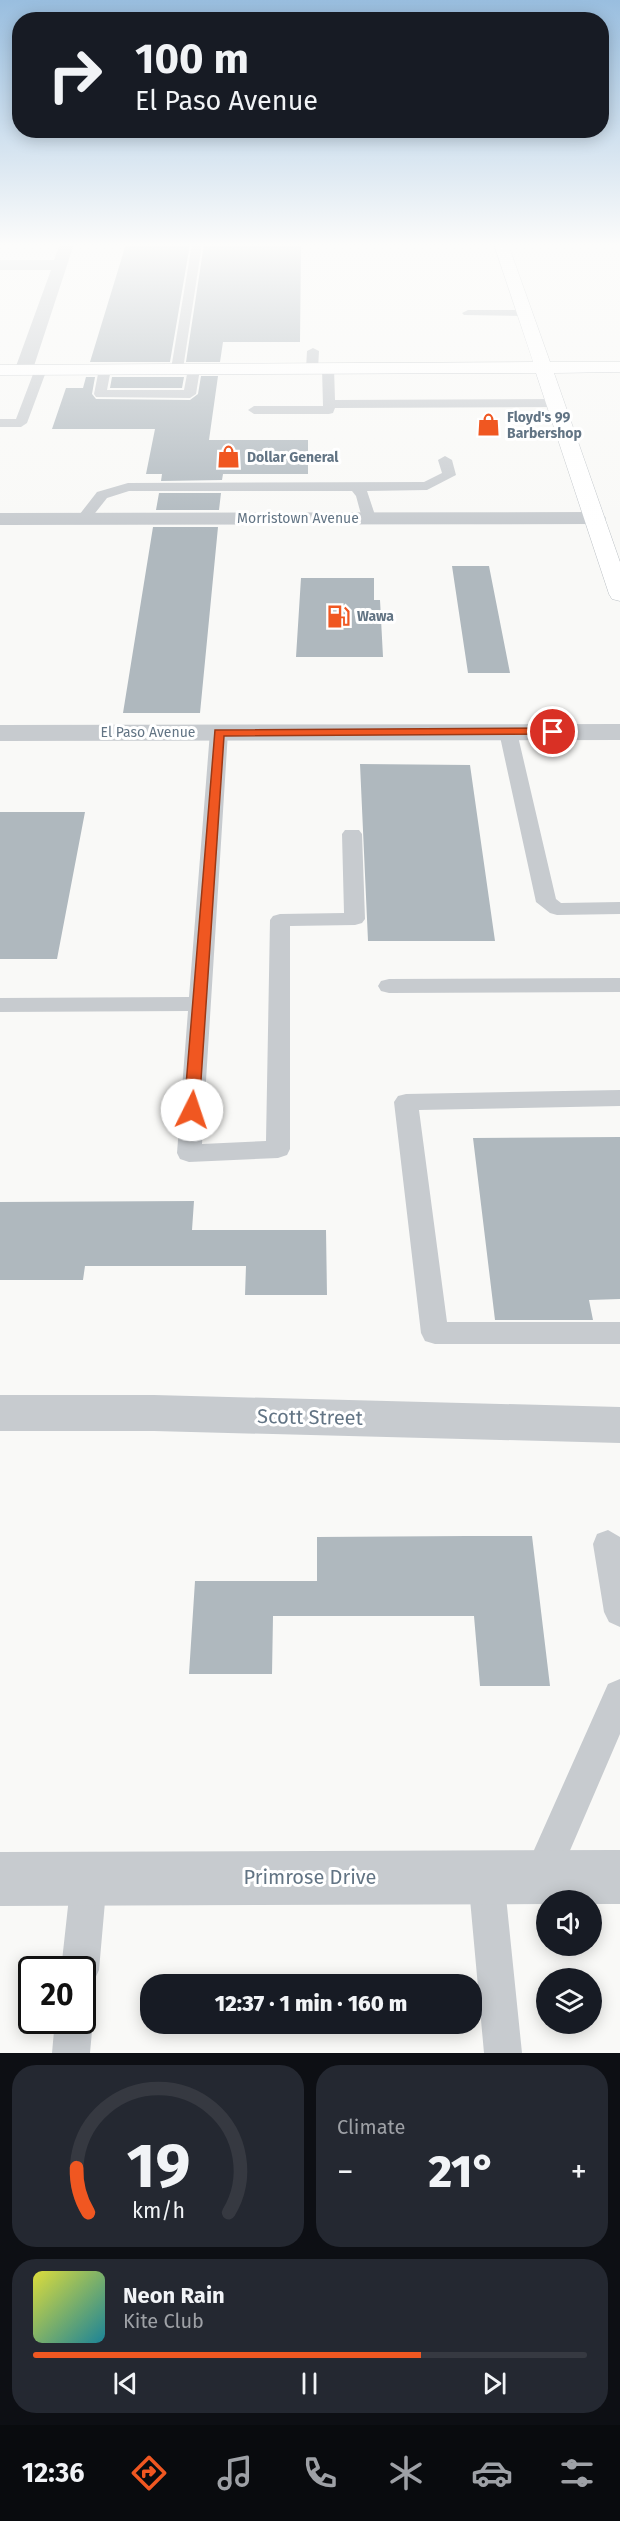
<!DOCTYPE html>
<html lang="en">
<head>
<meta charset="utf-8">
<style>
	body { margin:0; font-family:"Fira Sans",sans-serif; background:#242831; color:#f1f3f6; height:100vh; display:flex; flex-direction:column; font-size:22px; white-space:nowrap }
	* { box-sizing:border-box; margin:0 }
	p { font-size:20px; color:#9ea1a6 }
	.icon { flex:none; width:33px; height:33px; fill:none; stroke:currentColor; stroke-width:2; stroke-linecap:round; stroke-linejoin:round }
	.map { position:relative; height:2053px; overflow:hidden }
	.side { display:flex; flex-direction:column; gap:12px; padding:12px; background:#0d0f14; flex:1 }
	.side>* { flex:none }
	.guide { position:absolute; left:12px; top:12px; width:597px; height:126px; border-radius:24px; box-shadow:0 3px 15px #0003; background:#171b24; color:#f1f3f6; overflow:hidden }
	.buttons { position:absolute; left:536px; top:1890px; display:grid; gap:12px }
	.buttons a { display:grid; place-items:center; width:66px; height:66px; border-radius:50%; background:#171b24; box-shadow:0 3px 15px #0003; font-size:30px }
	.speed { position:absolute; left:18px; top:1956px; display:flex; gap:12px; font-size:30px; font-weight:700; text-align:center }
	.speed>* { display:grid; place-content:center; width:78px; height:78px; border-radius:50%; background:#171b24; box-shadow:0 3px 15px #0003; line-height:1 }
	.speed .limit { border:3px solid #111; border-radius:9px; background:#fff; color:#111 }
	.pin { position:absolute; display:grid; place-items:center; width:51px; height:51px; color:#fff; margin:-26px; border:3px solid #fff; border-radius:50%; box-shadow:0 2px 6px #0007 }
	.me { position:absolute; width:66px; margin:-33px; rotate:4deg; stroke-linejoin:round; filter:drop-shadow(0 0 4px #0008) }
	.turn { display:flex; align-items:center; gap:21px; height:126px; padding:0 24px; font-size:27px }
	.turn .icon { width:78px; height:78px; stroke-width:2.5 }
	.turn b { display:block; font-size:42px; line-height:51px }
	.big { font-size:45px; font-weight:800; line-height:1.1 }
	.side .widget { flex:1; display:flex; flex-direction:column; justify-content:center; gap:9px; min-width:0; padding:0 21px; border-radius:24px; background:#242831 }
	.side .dial { align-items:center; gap:0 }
	.dial svg { height:156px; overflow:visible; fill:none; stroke:#363941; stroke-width:7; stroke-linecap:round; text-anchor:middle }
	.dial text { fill:#f1f3f6; stroke:none }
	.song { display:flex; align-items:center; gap:18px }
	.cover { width:72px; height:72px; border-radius:9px; background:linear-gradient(135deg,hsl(60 70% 55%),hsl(190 70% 35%)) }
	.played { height:6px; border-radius:3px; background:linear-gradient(90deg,#f05721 70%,#363941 70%) }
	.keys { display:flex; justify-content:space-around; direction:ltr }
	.heat { display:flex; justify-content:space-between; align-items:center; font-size:33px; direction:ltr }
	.side .tiles { flex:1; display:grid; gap:12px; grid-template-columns:1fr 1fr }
	.widget:last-child { grid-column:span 2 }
	.trip { position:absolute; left:140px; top:1974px; width:342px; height:60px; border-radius:24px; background:#171b24; box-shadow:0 3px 15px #0003; font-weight:800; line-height:60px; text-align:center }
	.menu { display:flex; height:96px; justify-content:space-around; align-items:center; background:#090b0e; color:#9ea1a6 }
	.menu .icon { width:42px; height:42px }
	.menu .active { color:#f05721 }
	.menu b { font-size:27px; color:#f1f3f6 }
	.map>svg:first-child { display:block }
</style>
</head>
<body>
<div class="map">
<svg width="620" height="2053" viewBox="0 0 620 2053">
	<rect width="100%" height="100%" fill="#f9f9f7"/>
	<path fill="#afb8be" d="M 126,244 L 190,244 L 170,362 L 90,362 Z
		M 204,244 L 301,244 L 300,342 L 223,342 L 220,362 L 186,362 Z
		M 201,376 L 218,376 L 209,440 L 308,440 L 308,474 L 223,474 L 222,480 L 161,481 L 162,474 L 146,474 L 155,429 L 52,429 L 66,388 L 83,388 L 86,377 L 95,377 L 92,394 L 96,399 L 190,400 L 198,394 Z
		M 112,377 L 184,377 L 182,388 L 110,388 Z
		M 159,493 L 221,493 L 219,510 L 156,510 Z
		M 153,527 L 218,527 L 200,713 L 123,713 Z
		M 452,566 L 489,566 L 510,673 L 468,673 Z
		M 301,578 L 374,578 L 374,600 L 380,600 L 383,657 L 296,657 Z
		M 360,764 L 470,765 L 495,941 L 368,941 Z
		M 0,812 L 85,812 L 57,959 L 0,959 Z
		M 620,1137 L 620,1299 L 589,1300 L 593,1320 L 495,1320 L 473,1138 Z
		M 194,1201 L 192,1230 L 326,1230 L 327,1295 L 245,1295 L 246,1266 L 85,1266 L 83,1280 L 0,1280 L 0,1202 Z
		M 467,1536 L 532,1536 L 550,1686 L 480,1686 L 474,1616 L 273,1616 L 272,1674 L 189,1674 L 195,1581 L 317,1581 L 317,1537 Z"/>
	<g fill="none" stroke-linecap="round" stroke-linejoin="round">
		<defs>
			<path id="secondary" d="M 494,244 L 508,244 L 550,362 L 620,362 L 620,372 L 554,373 L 620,562 L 620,601 L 612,599 L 609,594 L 536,373 L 0,375 L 0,365 L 533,362 Z"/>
		</defs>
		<use href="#secondary" stroke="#bbc0c5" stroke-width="1"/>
		<path fill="#c7cbcf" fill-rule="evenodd" d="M 192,244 L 202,244 L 183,369 L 177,373 L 171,369 Z
			M 468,310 L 525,310 L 531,313 L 525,316 L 464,315 L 462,313 Z
			M 313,348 L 319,351 L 318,369 L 312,373 L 306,369 L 307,351 Z
			M 328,364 L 334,368 L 335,400 L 557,399 L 563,403 L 557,407 L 335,408 L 333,413 L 329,414 L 254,414 L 248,410 L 254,406 L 323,406 L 322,368 Z
			M 41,365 L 47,369 L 27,423 L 21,427 L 0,427 L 0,419 L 16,419 L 35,369 Z
			M 105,365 L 111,369 L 107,390 L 184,390 L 188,369 L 190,366 L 198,366 L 200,369 L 196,394 L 190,398 L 96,397 L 94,394 L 99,369 Z
			M 445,456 L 452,460 L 456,475 L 427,490 L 367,491 L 376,518 L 369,522 L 362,518 L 356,496 L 352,491 L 129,491 L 107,498 L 88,522 L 83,523 L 76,519 L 97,492 L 128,483 L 424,482 L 442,473 L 438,460 Z
			M 219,727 L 225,728 L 228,732 L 202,1144 L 266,1141 L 270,920 L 273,916 L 280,914 L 344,913 L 342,834 L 345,830 L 359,830 L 362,834 L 365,919 L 362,923 L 355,925 L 290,926 L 290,1149 L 287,1155 L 278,1158 L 189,1162 L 180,1159 L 177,1153 L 188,1011 L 0,1012 L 0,998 L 189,997 L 210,732 L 213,728 Z
			M 508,727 L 514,728 L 517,732 L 556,899 L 561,903 L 620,902 L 620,914 L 557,915 L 550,913 L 536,902 L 499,732 L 502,728 Z
			M 620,978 L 620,992 L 389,993 L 381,991 L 378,986 L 381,981 L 389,979 Z
			M 620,1090 L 620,1106 L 419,1110 L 447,1322 L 620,1322 L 620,1344 L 435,1344 L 425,1341 L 421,1333 L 394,1102 L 398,1096 L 406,1094 Z
			M 608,1530 L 620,1537 L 620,1627 L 609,1622 L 604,1612 L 593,1544 L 597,1534 Z
			M 620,1679 L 620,1734 L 553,1890 L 540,1895 L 527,1890 L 522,1877 L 608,1684 Z
			M 486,1859 L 499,1864 L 504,1877 L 522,2053 L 484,2053 L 468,1877 L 473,1864 Z
			M 89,1861 L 102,1866 L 107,1879 L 99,1970 L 93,1983 L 82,1988 L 82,1970 L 61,1970 L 71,1879 L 76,1866 Z
			M 82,2004 L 88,2006 L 93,2020 L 90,2053 L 52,2053 L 55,2020 L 82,2020 Z"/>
		<path fill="#c7cbcf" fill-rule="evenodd" d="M 60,244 L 74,244 L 33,369 L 30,373 L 18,373 L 15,369 L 51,270 L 0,270 L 0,260 L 54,260 Z
			M 595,512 L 602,514 L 606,518 L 602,522 L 595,524 L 0,525 L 0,513 Z
			M 620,724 L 620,740 L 0,741 L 0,725 Z
			M 0,1395 L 154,1395 L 620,1407 L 620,1443 L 154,1431 L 0,1431 Z
			M 620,1850 L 620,1904 L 591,1904 L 591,1900 L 546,1900 L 546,1904 L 0,1906 L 0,1852 Z"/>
		<use href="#secondary" fill="#fff" fill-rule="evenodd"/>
	</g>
	<linearGradient id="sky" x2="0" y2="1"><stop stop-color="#99bedf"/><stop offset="0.46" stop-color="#fcfcfb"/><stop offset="1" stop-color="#fcfcfb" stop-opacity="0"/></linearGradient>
	<rect width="620" height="532" fill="url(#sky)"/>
	<path fill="#f05721" stroke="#9c3915" stroke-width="1.5" d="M 553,728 L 558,732 L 557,734 L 224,736 L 199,1110 L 192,1115 L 186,1114 L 184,1110 L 215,730 Z"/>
	<defs>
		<symbol id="shop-bare" viewBox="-9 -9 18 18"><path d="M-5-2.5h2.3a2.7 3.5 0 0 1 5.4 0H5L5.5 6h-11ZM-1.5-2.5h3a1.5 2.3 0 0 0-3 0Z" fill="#f05721" stroke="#fff" stroke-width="2.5" paint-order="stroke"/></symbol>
		<symbol id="fuel-bare" viewBox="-9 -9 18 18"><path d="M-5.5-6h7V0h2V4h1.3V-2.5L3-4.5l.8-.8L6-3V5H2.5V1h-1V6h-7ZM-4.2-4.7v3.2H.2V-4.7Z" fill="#f05721" stroke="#fff" stroke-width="2.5" paint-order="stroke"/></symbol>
	</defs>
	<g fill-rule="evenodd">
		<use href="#shop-bare" x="472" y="408" width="33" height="33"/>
		<use href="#shop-bare" x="212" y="440" width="33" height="33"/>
		<use href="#fuel-bare" x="322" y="600" width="33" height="33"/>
	</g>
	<g text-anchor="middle" stroke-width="6" stroke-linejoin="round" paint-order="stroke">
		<g font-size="14" font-weight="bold" fill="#627484" stroke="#fff" text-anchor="start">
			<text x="507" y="422">Floyd's 99<tspan x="507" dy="16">Barbershop</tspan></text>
			<text x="247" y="462">Dollar General</text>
			<text x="357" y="621">Wawa</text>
		</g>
		<g font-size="14" fill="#627484" stroke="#fff">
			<text x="298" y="523">Morristown Avenue</text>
			<text x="148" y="737">El Paso Avenue</text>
		</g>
		<g font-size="20" fill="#627484" stroke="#fff">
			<text transform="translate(310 1417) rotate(1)" y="7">Scott Street</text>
			<text x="310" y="1884">Primrose Drive</text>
		</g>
	</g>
</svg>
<div class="buttons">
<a><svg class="icon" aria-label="sound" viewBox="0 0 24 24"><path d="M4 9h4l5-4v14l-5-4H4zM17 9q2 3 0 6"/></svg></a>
<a><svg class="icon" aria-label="layers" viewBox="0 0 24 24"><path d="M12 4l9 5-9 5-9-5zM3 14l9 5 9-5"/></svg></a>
</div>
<div class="speed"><div class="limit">20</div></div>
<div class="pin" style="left:553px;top:732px;background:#d93025"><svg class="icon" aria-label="arrive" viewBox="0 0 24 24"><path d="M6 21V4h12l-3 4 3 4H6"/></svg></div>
<svg class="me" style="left:192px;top:1110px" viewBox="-20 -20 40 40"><circle r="19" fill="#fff"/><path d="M0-13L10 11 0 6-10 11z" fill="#f05721"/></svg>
<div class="trip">12:37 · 1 min · 160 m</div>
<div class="guide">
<div class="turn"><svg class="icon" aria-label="right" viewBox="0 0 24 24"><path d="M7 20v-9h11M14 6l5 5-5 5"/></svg><div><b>100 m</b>El Paso Avenue</div></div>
</div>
</div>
<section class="side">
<div class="tiles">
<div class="widget dial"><svg viewBox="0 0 100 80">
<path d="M14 69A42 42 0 1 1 86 69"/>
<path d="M14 69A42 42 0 0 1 8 46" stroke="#f05721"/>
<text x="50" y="56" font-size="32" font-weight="700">19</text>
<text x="50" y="72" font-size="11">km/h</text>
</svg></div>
<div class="widget"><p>Climate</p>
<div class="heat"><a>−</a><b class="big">21°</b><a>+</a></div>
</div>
<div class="widget">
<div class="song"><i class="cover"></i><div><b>Neon Rain</b><p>Kite Club</p></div></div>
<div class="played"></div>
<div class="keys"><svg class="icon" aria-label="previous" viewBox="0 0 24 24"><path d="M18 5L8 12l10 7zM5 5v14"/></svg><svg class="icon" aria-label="pause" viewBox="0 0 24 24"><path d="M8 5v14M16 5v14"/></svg><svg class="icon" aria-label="next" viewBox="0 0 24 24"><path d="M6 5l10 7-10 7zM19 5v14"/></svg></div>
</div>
</div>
</section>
<nav class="menu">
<b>12:36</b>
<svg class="icon active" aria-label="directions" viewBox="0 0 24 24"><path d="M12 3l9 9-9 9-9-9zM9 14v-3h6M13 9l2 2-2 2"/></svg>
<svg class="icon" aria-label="music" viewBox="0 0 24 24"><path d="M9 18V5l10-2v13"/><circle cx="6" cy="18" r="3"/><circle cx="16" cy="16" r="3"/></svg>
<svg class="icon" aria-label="phone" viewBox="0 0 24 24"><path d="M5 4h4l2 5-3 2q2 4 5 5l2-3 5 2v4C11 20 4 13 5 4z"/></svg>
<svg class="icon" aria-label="climate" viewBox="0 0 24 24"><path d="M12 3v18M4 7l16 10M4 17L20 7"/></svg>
<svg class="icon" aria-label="car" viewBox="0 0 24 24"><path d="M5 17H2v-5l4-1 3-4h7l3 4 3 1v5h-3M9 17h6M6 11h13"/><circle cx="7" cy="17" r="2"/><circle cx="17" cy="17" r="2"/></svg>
<svg class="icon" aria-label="filters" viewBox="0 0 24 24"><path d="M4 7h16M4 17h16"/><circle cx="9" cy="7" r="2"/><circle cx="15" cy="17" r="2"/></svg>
</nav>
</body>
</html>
